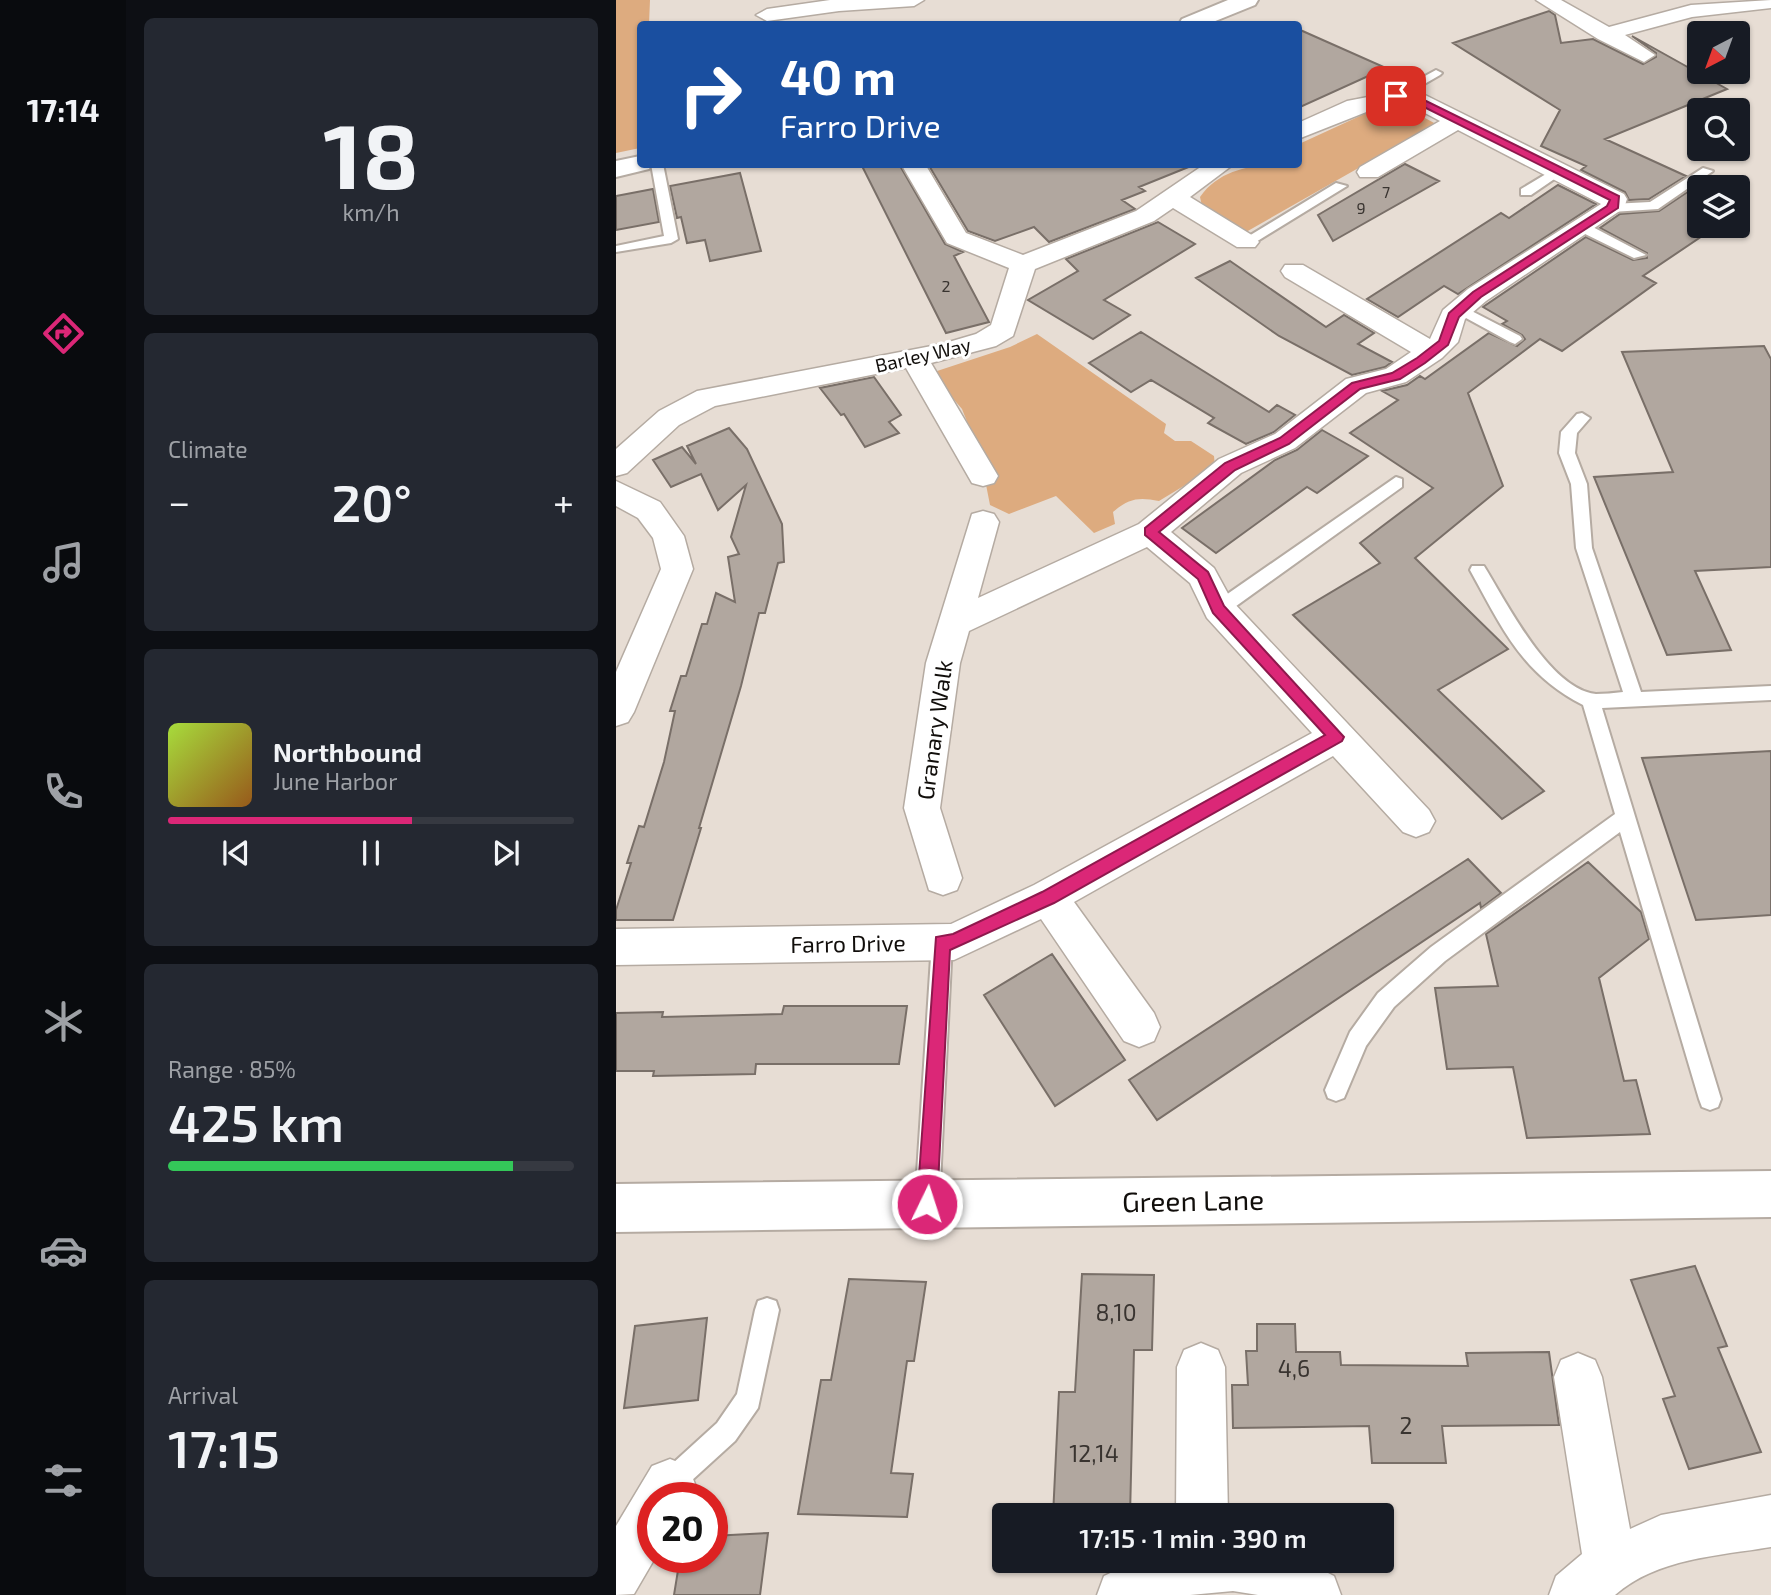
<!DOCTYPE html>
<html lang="en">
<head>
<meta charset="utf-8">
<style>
	body { margin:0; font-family:"Exo 2",sans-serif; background:#242831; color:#f1f3f6; height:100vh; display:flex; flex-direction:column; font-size:26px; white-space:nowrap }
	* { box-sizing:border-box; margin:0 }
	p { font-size:23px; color:#9ea1a6 }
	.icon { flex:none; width:38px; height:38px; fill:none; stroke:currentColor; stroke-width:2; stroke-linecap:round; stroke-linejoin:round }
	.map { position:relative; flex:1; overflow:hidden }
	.side { display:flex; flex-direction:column; gap:18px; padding:18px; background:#0d0f14; width:490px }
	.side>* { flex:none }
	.top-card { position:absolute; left:21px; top:21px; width:665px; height:147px; border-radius:7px; box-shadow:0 2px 5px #0004; background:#1a4fa0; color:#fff; overflow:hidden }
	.needle { width:46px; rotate:221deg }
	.controls { position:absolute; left:1071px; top:21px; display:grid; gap:14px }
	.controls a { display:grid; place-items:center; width:63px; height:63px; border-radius:7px; background:#171b24; box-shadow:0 2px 5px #0004; font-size:35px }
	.speed { position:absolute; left:21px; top:1482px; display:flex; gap:14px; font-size:35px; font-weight:700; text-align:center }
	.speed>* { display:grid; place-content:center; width:91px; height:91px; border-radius:50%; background:#171b24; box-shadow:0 2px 5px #0004; line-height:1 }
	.speed .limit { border:10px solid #d22; background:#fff; color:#111 }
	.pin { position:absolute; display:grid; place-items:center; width:60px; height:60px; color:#fff; margin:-30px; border-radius:14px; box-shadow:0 4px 10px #0006 }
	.me { position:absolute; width:77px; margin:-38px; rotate:4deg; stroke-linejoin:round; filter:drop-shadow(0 0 5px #0008) }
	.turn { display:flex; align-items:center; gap:24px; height:147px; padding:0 28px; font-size:32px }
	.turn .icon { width:91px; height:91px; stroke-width:2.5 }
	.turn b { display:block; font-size:49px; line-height:60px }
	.big { font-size:52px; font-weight:600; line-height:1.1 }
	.side .tile { flex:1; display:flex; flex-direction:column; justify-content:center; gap:10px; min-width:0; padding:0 24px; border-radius:10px; background:#242831 }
	.side .dial { align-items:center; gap:0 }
	.dial b { font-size:91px; line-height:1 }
	.song { display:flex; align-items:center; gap:21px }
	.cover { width:84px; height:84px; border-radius:10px; background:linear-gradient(135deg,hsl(80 70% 55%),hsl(30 70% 35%)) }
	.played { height:7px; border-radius:4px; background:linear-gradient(90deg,#db2777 60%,#363941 60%) }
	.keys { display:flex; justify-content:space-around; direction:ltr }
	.heat { display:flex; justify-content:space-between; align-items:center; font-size:38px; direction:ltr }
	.charge { height:10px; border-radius:5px; background:linear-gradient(90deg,#34c759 85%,#363941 0) }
	.trip { position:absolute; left:376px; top:1503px; width:402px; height:70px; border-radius:7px; background:#171b24; box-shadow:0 2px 5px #0004; font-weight:600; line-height:70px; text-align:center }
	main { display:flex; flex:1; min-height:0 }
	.dock { display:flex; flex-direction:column; width:126px; justify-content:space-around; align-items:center; background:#090b0e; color:#9ea1a6 }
	.dock .icon { width:49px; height:49px }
	.dock .selected { color:#db2777 }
	.dock b { font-size:32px; color:#f1f3f6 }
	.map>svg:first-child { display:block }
</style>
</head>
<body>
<main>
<nav class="dock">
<b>17:14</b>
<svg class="icon selected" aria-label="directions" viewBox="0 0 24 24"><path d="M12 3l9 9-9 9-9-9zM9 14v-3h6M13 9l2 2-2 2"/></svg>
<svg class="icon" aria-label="music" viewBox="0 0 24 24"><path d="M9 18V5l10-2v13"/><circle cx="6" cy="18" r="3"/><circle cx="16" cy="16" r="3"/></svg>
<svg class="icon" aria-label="phone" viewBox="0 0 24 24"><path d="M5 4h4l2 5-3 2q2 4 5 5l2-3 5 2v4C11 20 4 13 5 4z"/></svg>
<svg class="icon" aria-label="climate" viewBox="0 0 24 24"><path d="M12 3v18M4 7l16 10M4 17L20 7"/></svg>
<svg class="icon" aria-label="car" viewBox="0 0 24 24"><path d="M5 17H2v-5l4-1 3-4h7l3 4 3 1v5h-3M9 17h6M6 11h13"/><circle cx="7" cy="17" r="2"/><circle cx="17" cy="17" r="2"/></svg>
<svg class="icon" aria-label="filters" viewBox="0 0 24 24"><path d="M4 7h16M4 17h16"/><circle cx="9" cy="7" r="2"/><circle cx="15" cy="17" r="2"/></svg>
</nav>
<section class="side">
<div class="tile dial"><b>18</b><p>km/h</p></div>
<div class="tile"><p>Climate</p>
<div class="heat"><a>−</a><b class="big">20°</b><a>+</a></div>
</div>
<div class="tile">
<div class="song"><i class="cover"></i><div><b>Northbound</b><p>June Harbor</p></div></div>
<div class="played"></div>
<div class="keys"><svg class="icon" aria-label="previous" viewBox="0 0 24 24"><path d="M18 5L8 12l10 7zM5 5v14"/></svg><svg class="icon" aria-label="pause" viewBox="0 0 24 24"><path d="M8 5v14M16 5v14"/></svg><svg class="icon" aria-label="next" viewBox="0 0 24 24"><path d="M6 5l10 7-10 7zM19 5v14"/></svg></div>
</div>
<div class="tile"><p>Range · 85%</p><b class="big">425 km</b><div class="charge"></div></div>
<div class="tile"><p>Arrival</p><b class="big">17:15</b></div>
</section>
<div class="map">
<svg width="1155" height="1595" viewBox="0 0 1155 1595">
	<rect width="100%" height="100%" fill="#e7ddd4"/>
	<path fill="#ddab7f" d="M 0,0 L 34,0 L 33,24 L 24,24 L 24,148 L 0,153 Z
		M 770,104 L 783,104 L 820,124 L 630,232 L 586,206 L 584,197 C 608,164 646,165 682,164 L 683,144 Z
		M 421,334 L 550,424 L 548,433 L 559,441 L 575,441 L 598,456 L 599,467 L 543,501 C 523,497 513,498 497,512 L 499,524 L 478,533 L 440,496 L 393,514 L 374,505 L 364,454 L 346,409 L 315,373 L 394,347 Z"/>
	<path fill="#b1a79f" stroke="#796f68" stroke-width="2" d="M 933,11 L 939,15 L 945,43 L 977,39 L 1027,64 L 1040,57 L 1040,53 L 1016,36 L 1111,89 L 989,139 L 1070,176 L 1033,199 L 1013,200 L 1009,192 L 965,170 L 970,166 L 925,146 L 944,110 L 837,43 Z
		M 682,29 L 770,68 L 682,108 Z
		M 245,164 L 283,164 L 329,244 L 347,252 L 338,256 L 373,322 L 330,333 Z
		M 312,164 L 575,164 L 575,166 L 523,187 L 529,191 L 506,200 L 519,209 L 433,242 L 418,227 L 379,241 L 352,231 Z
		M 789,164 L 823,181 L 717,241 L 702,215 Z
		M 124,173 L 145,251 L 94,261 L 89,240 L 71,243 L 65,217 L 61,218 L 54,186 Z
		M 1085,183 L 1095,187 L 1083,187 L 1083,226 L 1101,226 L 1027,276 L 1040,283 L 946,351 L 924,339 L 852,393 L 887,486 L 799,558 L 892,649 L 822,690 L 928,791 L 886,819 L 677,615 L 764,563 L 744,543 L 817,488 L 734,433 L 782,400 L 766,391 L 791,385 L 804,376 L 809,379 L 873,333 L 901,346 L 909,339 L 906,335 L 886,324 L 891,321 L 867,307 L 970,237 L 1017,260 L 1031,258 L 1031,253 L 984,228 L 1004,214 L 1043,211 Z
		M 942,185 L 980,204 L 842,294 L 828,286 L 782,317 L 751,299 L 885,213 L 893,218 Z
		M 37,189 L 43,222 L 0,230 L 0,196 Z
		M 542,222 L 579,244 L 488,300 L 514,315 L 477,339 L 412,300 L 462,271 L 450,259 Z
		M 614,261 L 710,327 L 728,315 L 758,333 L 742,344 L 776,362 L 769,367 L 736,375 L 663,336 L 580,278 Z
		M 525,332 L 653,412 L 661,405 L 679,415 L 658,432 L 630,444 L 592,423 L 598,418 L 535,380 L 515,392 L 473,363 Z
		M 1148,346 L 1155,359 L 1155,567 L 1079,571 L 1115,650 L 1051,655 L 978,477 L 1057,472 L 1006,352 Z
		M 258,377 L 285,415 L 273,422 L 283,433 L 249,447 L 228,414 L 225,415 L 204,388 Z
		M 113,428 L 131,449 L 166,524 L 168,562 L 162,563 L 149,613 L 143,613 L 125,686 L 83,828 L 85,828 L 57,920 L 0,920 L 0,910 L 15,863 L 11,863 L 23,826 L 28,827 L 48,762 L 59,711 L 54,711 L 65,676 L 70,676 L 86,624 L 91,624 L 100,593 L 119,602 L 112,557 L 123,554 L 115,537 L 130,485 L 102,510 L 85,474 L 55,487 L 37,460 L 66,447 L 80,464 L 71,446 Z
		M 706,430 L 752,456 L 701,493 L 691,487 L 600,553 L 566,528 L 659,460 L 681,450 Z
		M 1155,751 L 1155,915 L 1080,920 L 1026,758 Z
		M 852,859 L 885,893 L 865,908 L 864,903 L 541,1120 L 513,1080 Z
		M 972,862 L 1025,912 L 1033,939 L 983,978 L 1008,1081 L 1020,1080 L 1034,1134 L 911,1138 L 897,1067 L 831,1069 L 819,988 L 882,986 L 870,934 Z
		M 436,954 L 509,1060 L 439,1106 L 368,995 Z
		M 168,1006 L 291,1006 L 283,1064 L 140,1064 L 139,1074 L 37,1076 L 38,1071 L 0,1071 L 0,1013 L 47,1012 L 46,1017 L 166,1014 Z
		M 1079,1266 L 1111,1346 L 1102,1348 L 1145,1452 L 1073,1469 L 1047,1399 L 1059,1396 L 1015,1280 Z
		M 466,1274 L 538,1275 L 536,1350 L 518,1350 L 514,1516 L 437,1516 L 443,1392 L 459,1392 Z
		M 233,1279 L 310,1282 L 298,1361 L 291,1361 L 275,1473 L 297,1474 L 291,1517 L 182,1514 L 205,1380 L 215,1380 Z
		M 91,1318 L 82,1400 L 8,1408 L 19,1326 Z
		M 641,1324 L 679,1324 L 680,1352 L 724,1352 L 725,1365 L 852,1366 L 850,1353 L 933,1352 L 943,1425 L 826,1426 L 830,1463 L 756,1463 L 753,1426 L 617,1428 L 616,1385 L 632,1385 L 630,1351 L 641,1351 Z
		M 152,1533 L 144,1595 L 58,1595 L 64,1558 L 96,1558 L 96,1536 Z"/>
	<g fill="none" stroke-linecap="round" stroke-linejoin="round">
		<defs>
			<path id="service" d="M 820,70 L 826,73 L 824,75 L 784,98 L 774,95 Z
				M 35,164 L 47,164 L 62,239 L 55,243 L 0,252 L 0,246 L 48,236 Z
				M 940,168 L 950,171 L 915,195 L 905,195 L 905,189 Z
				M 1087,168 L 1097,171 L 1042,209 L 996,212 L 989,208 L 996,204 L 1034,202 Z
				M 720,183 L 731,186 L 635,245 L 623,242 Z
				M 961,224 L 971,224 L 1030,255 L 1018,258 L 961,230 Z
				M 844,305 L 904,336 L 906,339 L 899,344 L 894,342 L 839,312 L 839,306 Z
				M 966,413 L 974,418 L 961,433 L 959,453 L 971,484 L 976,548 L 1025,692 L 1155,686 L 1155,700 L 986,708 L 1105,1099 L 1102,1107 L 1094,1110 L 1086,1107 L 1083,1099 L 1004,832 L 829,961 L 778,1007 L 750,1046 L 728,1098 L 720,1101 L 712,1098 L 709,1090 L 734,1032 L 762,993 L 815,947 L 999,814 L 967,705 C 906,674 886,628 854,570 L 856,566 L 868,566 C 890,601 933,689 980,694 C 988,694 998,693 1007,692 L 960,548 L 955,484 L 943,453 L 945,432 L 961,414 Z
				M 780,477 L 786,479 L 786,487 L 609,614 L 597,614 L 594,609 L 597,604 Z
				M 326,933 L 333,935 L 336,942 L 323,1204 L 319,1212 L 311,1216 L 303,1212 L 299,1204 L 316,942 L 319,935 Z
				M 151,1298 L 160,1301 L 163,1310 L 142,1408 L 119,1441 L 63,1492 L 54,1496 L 45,1492 L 41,1483 L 45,1474 L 101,1423 L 121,1394 L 139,1310 L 142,1301 Z"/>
			<path id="minor" d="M 214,0 L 308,0 L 298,6 L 223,11 L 151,21 L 140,15 L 151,9 Z
				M 920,0 L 945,0 L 993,27 L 1075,5 L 1155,0 L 1155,8 L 1076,17 L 1009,35 L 1039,55 L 1028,62 L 982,39 Z
				M 783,91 L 807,94 L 1008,194 L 1011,199 L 1008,208 L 870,301 L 849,319 L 842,342 L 826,358 L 790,382 L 750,393 L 679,448 L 625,473 L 555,532 L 598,568 L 616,601 L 813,810 L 819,821 L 813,832 L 800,837 L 787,832 L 717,756 L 458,902 L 538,1013 L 544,1027 L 538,1041 L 523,1047 L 508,1041 L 425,919 L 338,960 L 0,965 L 0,929 L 335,924 L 418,885 L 696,733 L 591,618 L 574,583 L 531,547 L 353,631 L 344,663 L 324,808 L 346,878 L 341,890 L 327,895 L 313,890 L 288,808 L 310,663 L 356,514 L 367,511 L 378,514 L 383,522 L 362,598 L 523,524 L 603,459 L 659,434 L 730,379 L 770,369 L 795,352 L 669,277 L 665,271 L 669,265 L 687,265 L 814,339 L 827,310 L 852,289 L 985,204 L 842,130 L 762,177 L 744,177 L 741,172 L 744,167 L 824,121 L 794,105 L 768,105 L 682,139 L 682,123 L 731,101 Z
				M 285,164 L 309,164 L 350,233 L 407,255 L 520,211 L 589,164 L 618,164 L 574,197 L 639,237 L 643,242 L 639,247 L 621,247 L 557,208 L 538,221 L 419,269 L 397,336 L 380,346 L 315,363 L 382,476 L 378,483 L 367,486 L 356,483 L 290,368 L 99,406 L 63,425 L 11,473 L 0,476 L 0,449 L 43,411 L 81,391 L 326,344 L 360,334 L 375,325 L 393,268 L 331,243 Z
				M 0,481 L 44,502 L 68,536 L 77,569 L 18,712 L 12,722 L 0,726 L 0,672 L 45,569 L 37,538 L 22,518 L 0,506 Z
				M 585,1343 L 602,1350 L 609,1367 L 612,1516 L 560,1516 L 561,1367 L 568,1350 Z
				M 962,1353 L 979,1360 L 986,1377 L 1014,1529 L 1045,1515 L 1155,1495 L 1155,1547 C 1102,1556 1041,1558 999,1595 L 933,1595 L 940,1576 L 966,1554 L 938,1377 L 945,1360 Z
				M 54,1459 L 72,1466 L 79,1484 L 73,1498 L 37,1498 L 37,1558 L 39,1558 L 18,1594 L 0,1595 L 0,1526 L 36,1466 Z
				M 688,1561 L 718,1576 L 725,1595 L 642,1595 L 617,1591 L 574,1595 L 481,1595 L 488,1576 L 520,1561 Z"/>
			<path id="tertiary" d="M 612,0 L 642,0 L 639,5 L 592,24 L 563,24 L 566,19 Z
				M 24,156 L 24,164 L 36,164 L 33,169 L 0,177 L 0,161 Z
				M 1155,1171 L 1155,1217 L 0,1232 L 0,1184 Z"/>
		</defs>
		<use href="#service" stroke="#b5aba2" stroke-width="4"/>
		<use href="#minor" stroke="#b5aba2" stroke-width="3"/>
		<use href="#tertiary" stroke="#b5aba2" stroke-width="4"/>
		<use href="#service" fill="#fff" fill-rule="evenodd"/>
		<use href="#minor" fill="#fff" fill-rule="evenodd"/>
		<use href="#tertiary" fill="#fff" fill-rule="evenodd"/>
	</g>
	<path fill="#db2777" stroke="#8e194d" stroke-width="2" d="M 777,93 L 802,97 L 1003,196 L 1002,208 L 865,297 L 843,317 L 832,345 L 809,363 L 784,379 L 744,389 L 673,444 L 619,470 L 543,532 L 592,572 L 608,606 L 728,737 L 726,741 L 438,903 L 334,950 L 321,1204 L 318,1211 L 311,1214 L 304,1211 L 301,1204 L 320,937 L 337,934 L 426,892 L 709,735 L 597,613 L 582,579 L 529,535 L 529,528 L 609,463 L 664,438 L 736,383 L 776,373 L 801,358 L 823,341 L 833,313 L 857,292 L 991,206 L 994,200 L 796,101 L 777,98 Z"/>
	<g text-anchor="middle" stroke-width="6" stroke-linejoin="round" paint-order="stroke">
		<g font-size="16" fill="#393430">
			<text x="770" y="198">7</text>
			<text x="745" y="214">9</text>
			<text x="330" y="292">2</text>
		</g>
		<g font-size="19" fill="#110e0b" stroke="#fff">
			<text transform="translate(307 355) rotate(-13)" y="7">Barley Way</text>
		</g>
		<g font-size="23" fill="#110e0b" stroke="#fff">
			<text transform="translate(319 730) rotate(-82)" y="8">Granary Walk</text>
			<text transform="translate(232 944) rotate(-1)" y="8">Farro Drive</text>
		</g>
		<g font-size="23" fill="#393430">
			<text x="500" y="1321">8,10</text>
			<text x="678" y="1377">4,6</text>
			<text x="790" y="1434">2</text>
			<text x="478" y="1462">12,14</text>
		</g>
		<g font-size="28" fill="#110e0b" stroke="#fff">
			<text transform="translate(577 1201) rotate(-1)" y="10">Green Lane</text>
		</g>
	</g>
</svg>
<div class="controls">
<a><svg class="needle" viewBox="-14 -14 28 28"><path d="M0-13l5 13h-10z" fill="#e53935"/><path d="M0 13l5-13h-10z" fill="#9ea1a6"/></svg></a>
<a><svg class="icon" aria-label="search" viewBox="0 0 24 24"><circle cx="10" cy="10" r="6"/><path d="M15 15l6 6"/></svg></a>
<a><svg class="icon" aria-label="layers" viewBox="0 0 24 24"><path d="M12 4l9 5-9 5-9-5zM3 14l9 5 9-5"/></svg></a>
</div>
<div class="speed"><div class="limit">20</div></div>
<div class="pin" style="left:780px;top:96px;background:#d93025"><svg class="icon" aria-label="arrive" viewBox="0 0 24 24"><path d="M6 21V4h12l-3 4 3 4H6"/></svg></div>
<svg class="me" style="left:311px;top:1204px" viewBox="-20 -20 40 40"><circle r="17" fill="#db2777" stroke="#fff" stroke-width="3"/><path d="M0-11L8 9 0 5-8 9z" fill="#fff"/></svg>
<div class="trip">17:15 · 1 min · 390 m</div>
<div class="top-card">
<div class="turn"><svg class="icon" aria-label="right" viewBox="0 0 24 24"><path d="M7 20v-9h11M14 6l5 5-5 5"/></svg><div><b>40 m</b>Farro Drive</div></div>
</div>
</div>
</main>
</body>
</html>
